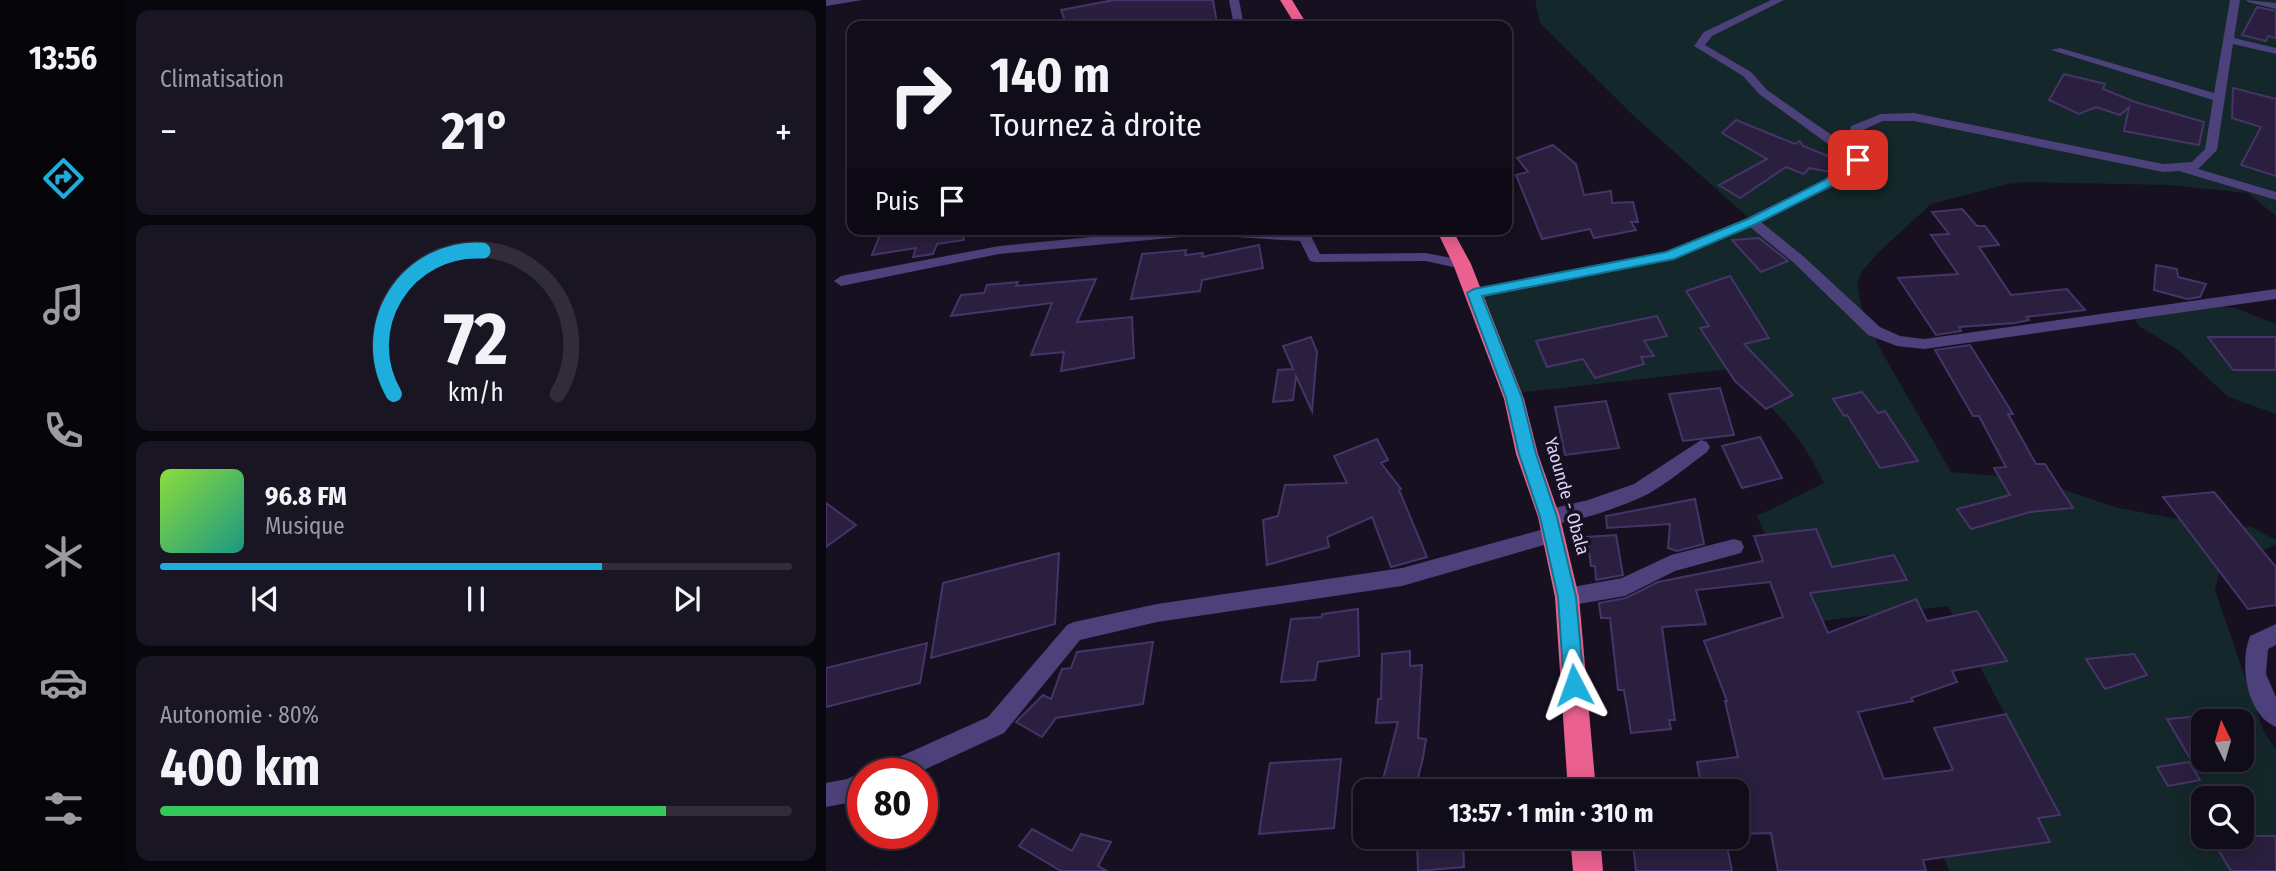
<!DOCTYPE html>
<html lang="fr">
<head>
<meta charset="utf-8">
<style>
	body { margin:0; font-family:"Fira Sans Condensed",sans-serif; background:#191522; color:#f1f3f6; height:100vh; display:flex; flex-direction:column; font-size:26px; white-space:nowrap }
	* { box-sizing:border-box; margin:0 }
	p { font-size:23px; color:#9c9ba2 }
	.icon { flex:none; width:38px; height:38px; fill:none; stroke:currentColor; stroke-width:2; stroke-linecap:round; stroke-linejoin:round }
	.map { position:relative; flex:1; overflow:hidden }
	.drawer { display:flex; flex-direction:column; gap:10px; padding:10px; background:#09070e; width:700px }
	.drawer>* { flex:none }
	.banner { position:absolute; left:21px; top:21px; width:665px; height:214px; border-radius:14px; box-shadow:0 4px 18px #0003,0 0 0 2px #302c38; background:#100c19; color:#f1f3f6; overflow:hidden }
	.needle { width:46px; rotate:355deg }
	.fabs { position:absolute; left:1365px; top:709px; display:grid; gap:14px }
	.fabs a { display:grid; place-items:center; width:63px; height:63px; border-radius:14px; background:#100c19; box-shadow:0 4px 18px #0003,0 0 0 2px #302c38; font-size:35px }
	.speed { position:absolute; left:21px; top:758px; display:flex; gap:14px; font-size:35px; font-weight:700; text-align:center }
	.speed>* { display:grid; place-content:center; width:91px; height:91px; border-radius:50%; background:#100c19; box-shadow:0 4px 18px #0003,0 0 0 2px #302c38; line-height:1 }
	.speed .limit { border:10px solid #d22; background:#fff; color:#111 }
	.pin { position:absolute; display:grid; place-items:center; width:60px; height:60px; color:#fff; margin:-30px; border-radius:14px; box-shadow:0 4px 10px #0006 }
	.me { position:absolute; width:77px; margin:-38px; rotate:356deg; stroke-linejoin:round; filter:drop-shadow(0 0 5px #0008) }
	.turn { display:flex; align-items:center; gap:24px; height:147px; padding:0 28px; font-size:32px }
	.turn .icon { width:91px; height:91px; stroke-width:2.5 }
	.turn b { display:block; font-size:49px; line-height:60px }
	.then { display:flex; align-items:center; height:66px; padding:0 28px; background:#0003; gap:14px; font-size:26px }
	.big { font-size:52px; font-weight:700; line-height:1.1 }
	.drawer .card { flex:1; display:flex; flex-direction:column; justify-content:center; gap:10px; min-width:0; padding:0 24px; border-radius:14px; background:#191522 }
	.drawer .dial { align-items:center; gap:0 }
	.dial svg { height:182px; overflow:visible; fill:none; stroke:#302c38; stroke-width:7; stroke-linecap:round; text-anchor:middle }
	.dial text { fill:#f1f3f6; stroke:none }
	.song { display:flex; align-items:center; gap:21px }
	.cover { width:84px; height:84px; border-radius:10px; background:linear-gradient(135deg,hsl(90 70% 55%),hsl(170 70% 35%)) }
	.played { height:7px; border-radius:4px; background:linear-gradient(90deg,#1eaedd 70%,#302c38 70%) }
	.keys { display:flex; justify-content:space-around; direction:ltr }
	.heat { display:flex; justify-content:space-between; align-items:center; font-size:38px; direction:ltr }
	.charge { height:10px; border-radius:5px; background:linear-gradient(90deg,#34c759 80%,#302c38 0) }
	.trip { position:absolute; left:527px; top:779px; width:396px; height:70px; border-radius:14px; background:#100c19; box-shadow:0 4px 18px #0003,0 0 0 2px #302c38; font-weight:700; line-height:70px; text-align:center }
	main { display:flex; flex:1; min-height:0 }
	.dock { display:flex; flex-direction:column; width:126px; justify-content:space-around; align-items:center; background:#06050a; color:#9c9ba2 }
	.dock .icon { width:49px; height:49px }
	.dock .selected { color:#1eaedd }
	.dock b { font-size:32px; color:#f1f3f6 }
	.map>svg:first-child { display:block }
</style>
</head>
<body>
<main>
<nav class="dock">
<b>13:56</b>
<svg class="icon selected" aria-label="directions" viewBox="0 0 24 24"><path d="M12 3l9 9-9 9-9-9zM9 14v-3h6M13 9l2 2-2 2"/></svg>
<svg class="icon" aria-label="music" viewBox="0 0 24 24"><path d="M9 18V5l10-2v13"/><circle cx="6" cy="18" r="3"/><circle cx="16" cy="16" r="3"/></svg>
<svg class="icon" aria-label="phone" viewBox="0 0 24 24"><path d="M5 4h4l2 5-3 2q2 4 5 5l2-3 5 2v4C11 20 4 13 5 4z"/></svg>
<svg class="icon" aria-label="climate" viewBox="0 0 24 24"><path d="M12 3v18M4 7l16 10M4 17L20 7"/></svg>
<svg class="icon" aria-label="car" viewBox="0 0 24 24"><path d="M5 17H2v-5l4-1 3-4h7l3 4 3 1v5h-3M9 17h6M6 11h13"/><circle cx="7" cy="17" r="2"/><circle cx="17" cy="17" r="2"/></svg>
<svg class="icon" aria-label="filters" viewBox="0 0 24 24"><path d="M4 7h16M4 17h16"/><circle cx="9" cy="7" r="2"/><circle cx="15" cy="17" r="2"/></svg>
</nav>
<section class="drawer">
<div class="card"><p>Climatisation</p>
<div class="heat"><a>−</a><b class="big">21°</b><a>+</a></div>
</div>
<div class="card dial"><svg viewBox="0 0 100 80">
<path d="M14 69A42 42 0 1 1 86 69"/>
<path d="M14 69A42 42 0 0 1 53 6" stroke="#1eaedd"/>
<text x="50" y="56" font-size="32" font-weight="700">72</text>
<text x="50" y="72" font-size="11">km/h</text>
</svg></div>
<div class="card">
<div class="song"><i class="cover"></i><div><b>96.8 FM</b><p>Musique</p></div></div>
<div class="played"></div>
<div class="keys"><svg class="icon" aria-label="previous" viewBox="0 0 24 24"><path d="M18 5L8 12l10 7zM5 5v14"/></svg><svg class="icon" aria-label="pause" viewBox="0 0 24 24"><path d="M8 5v14M16 5v14"/></svg><svg class="icon" aria-label="next" viewBox="0 0 24 24"><path d="M6 5l10 7-10 7zM19 5v14"/></svg></div>
</div>
<div class="card"><p>Autonomie · 80%</p><b class="big">400 km</b><div class="charge"></div></div>
</section>
<div class="map">
<svg width="1450" height="871" viewBox="0 0 1450 871">
	<rect width="100%" height="100%" fill="#161021"/>
	<path fill="#14272a" fill-rule="evenodd" d="M 709,0 L 1450,0 L 1450,216 L 1422,193 L 1342,185 L 1199,182 L 1182,184 L 1105,204 L 1054,251 L 1036,271 L 1031,283 L 1036,309 L 1052,345 L 1125,472 L 1206,479 L 1292,508 L 1412,530 L 1424,526 L 1450,540 L 1450,544 L 1394,571 L 1389,590 L 1437,730 L 1450,750 L 1450,871 L 1123,871 L 1107,830 L 1222,796 L 1122,606 L 978,623 L 931,516 L 998,483 C 974,432 945,406 904,369 L 682,394 L 651,298 L 843,256 L 923,218 L 810,118 L 714,23 ZM 1377,721 L 1416,721 L 1416,760 L 1377,760 ZM 1377,798 L 1416,798 L 1416,836 L 1377,836 Z
		M 1384,305 L 1409,308 L 1450,324 L 1450,414 L 1402,397 L 1352,350 L 1313,326 L 1304,312 Z"/>
	<path fill="#2a1f3f" stroke="#463468" stroke-width="2" d="M 288,0 L 387,0 L 391,23 L 363,26 L 363,22 L 342,26 L 241,26 L 235,10 Z
		M 1431,7 L 1450,11 L 1450,38 L 1442,36 L 1440,41 L 1416,35 Z
		M 1238,74 L 1279,84 L 1277,89 L 1309,102 L 1378,122 L 1373,145 L 1298,131 L 1303,107 L 1294,115 L 1270,107 L 1253,114 L 1223,100 Z
		M 1407,88 L 1450,99 L 1450,176 L 1415,165 L 1435,127 L 1406,118 Z
		M 910,120 L 969,144 L 974,141 L 977,146 L 1017,162 L 1004,172 L 983,168 L 978,174 L 960,167 L 914,198 L 893,185 L 941,159 L 896,133 Z
		M 727,145 L 750,164 L 758,195 L 785,191 L 786,203 L 807,202 L 812,222 L 805,222 L 810,230 L 768,238 L 764,229 L 716,239 L 690,175 L 702,172 L 691,158 Z
		M 1136,209 L 1151,226 L 1159,226 L 1173,245 L 1153,247 L 1185,295 L 1241,289 L 1259,310 L 1200,317 L 1203,320 L 1189,323 L 1133,327 L 1135,331 L 1110,335 L 1072,278 L 1132,274 L 1105,235 L 1123,234 L 1106,212 Z
		M 97,229 L 137,229 L 138,240 L 111,244 L 107,254 L 87,257 L 90,248 L 46,255 L 54,235 Z
		M 933,238 L 962,261 L 935,272 L 906,240 Z
		M 433,245 L 437,268 L 376,280 L 374,291 L 305,299 L 316,254 L 360,250 L 359,255 L 377,253 L 376,257 Z
		M 1330,265 L 1351,269 L 1352,277 L 1380,284 L 1374,297 L 1361,299 L 1328,290 Z
		M 904,276 L 943,338 L 918,344 L 967,395 L 940,409 L 909,381 L 874,328 L 883,326 L 860,291 Z
		M 270,279 L 251,322 L 306,317 L 308,358 L 235,371 L 238,352 L 205,355 L 226,303 L 125,316 L 135,295 L 158,293 L 161,285 L 192,282 L 190,286 Z
		M 831,316 L 841,336 L 818,341 L 828,356 L 815,357 L 818,364 L 769,378 L 757,359 L 721,367 L 710,341 Z
		M 485,337 L 491,352 L 486,411 L 470,376 L 467,400 L 447,402 L 452,370 L 467,369 L 457,346 Z
		M 1382,337 L 1450,337 L 1450,370 L 1407,370 Z
		M 1144,345 L 1187,414 L 1182,414 L 1210,464 L 1219,464 L 1247,508 L 1204,512 L 1145,529 L 1131,509 L 1184,495 L 1168,468 L 1180,467 L 1153,416 L 1147,416 L 1109,350 Z
		M 894,388 L 908,435 L 857,441 L 843,394 Z
		M 1036,392 L 1052,413 L 1059,411 L 1092,461 L 1054,468 L 1021,415 L 1018,416 L 1007,399 Z
		M 780,401 L 793,448 L 739,455 L 729,407 Z
		M 934,437 L 956,478 L 916,488 L 896,446 Z
		M 551,439 L 562,460 L 555,463 L 575,489 L 573,490 L 601,557 L 565,567 L 546,517 L 501,537 L 503,547 L 441,565 L 437,520 L 452,516 L 459,485 L 521,483 L 508,456 Z
		M 1388,492 L 1450,567 L 1450,605 L 1422,609 L 1337,497 Z
		M 869,499 L 878,544 L 851,551 L 842,548 L 844,524 L 781,528 L 780,516 Z
		M 0,503 L 30,525 L 0,547 Z
		M 990,529 L 1006,567 L 1068,555 L 1081,580 L 984,593 L 1002,633 L 1090,599 L 1101,621 L 1151,611 L 1181,661 L 1126,671 L 1131,682 L 1085,698 L 1087,701 L 1032,712 L 1058,779 L 1127,770 L 1108,728 L 1180,714 L 1234,815 L 1212,818 L 1224,842 L 1097,860 L 1100,871 L 952,871 L 945,833 L 910,834 L 910,791 L 876,791 L 871,762 L 912,757 L 899,701 L 901,701 L 878,641 L 957,617 L 944,582 L 870,590 L 880,624 L 836,627 L 849,720 L 843,720 L 845,729 L 805,733 L 798,690 L 792,690 L 784,618 L 775,618 L 773,603 L 800,598 L 832,582 L 937,561 L 928,536 Z
		M 790,535 L 797,575 L 770,580 L 769,566 L 765,566 L 761,537 Z
		M 233,553 L 229,624 L 105,658 L 117,583 Z
		M 532,609 L 533,656 L 492,662 L 489,680 L 455,682 L 465,619 L 496,617 L 496,614 Z
		M 327,642 L 317,704 L 230,718 L 216,737 L 190,722 L 217,695 L 225,699 L 236,669 L 245,668 L 251,652 Z
		M 101,643 L 94,683 L 0,707 L 0,668 Z
		M 584,651 L 584,666 L 596,665 L 592,738 L 600,739 L 597,758 L 589,789 L 554,791 L 572,722 L 550,723 L 552,699 L 555,699 L 556,654 Z
		M 1308,654 L 1321,675 L 1279,689 L 1260,659 Z
		M 1385,715 L 1388,721 L 1377,721 L 1377,760 L 1413,761 L 1369,767 L 1341,719 Z
		M 515,759 L 508,828 L 433,834 L 444,763 Z
		M 1363,762 L 1374,780 L 1342,786 L 1331,767 Z
		M 206,829 L 246,851 L 255,834 L 285,842 L 272,866 L 281,871 L 235,871 L 193,846 Z
		M 806,836 L 899,836 L 906,871 L 810,871 Z
		M 1384,836 L 1450,836 L 1450,871 L 1405,871 Z
		M 637,837 L 638,867 L 592,871 L 591,842 Z"/>
	<g fill="none" stroke-linecap="round" stroke-linejoin="round">
		<path fill="#4c417a" fill-rule="evenodd" d="M 0,0 L 36,0 L 0,6 Z
			M 403,0 L 413,0 L 418,26 L 408,26 Z
			M 945,0 L 958,0 L 886,36 L 879,45 L 925,72 L 941,90 L 1020,145 L 1025,126 L 1055,114 L 1088,113 L 1337,164 L 1366,162 L 1379,149 L 1387,100 L 1225,50 L 1234,48 L 1388,93 L 1404,0 L 1414,0 L 1408,38 L 1450,48 L 1450,54 L 1407,44 L 1391,150 L 1372,169 L 1450,192 L 1450,200 L 1353,171 L 1337,172 L 1088,121 L 1057,121 L 1035,131 L 1030,153 L 1038,160 L 1036,163 L 1008,186 L 935,222 L 977,256 L 1054,327 L 1074,336 L 1098,339 L 1450,289 L 1450,299 L 1098,349 L 1071,346 L 1042,335 L 967,262 L 924,227 L 848,259 L 648,299 L 643,297 L 641,294 L 643,291 L 648,289 L 839,252 L 921,218 L 998,180 L 1024,160 L 933,94 L 917,76 L 868,46 L 878,32 Z
			M 1420,0 L 1450,3 L 1450,9 L 1422,2 Z
			M 350,229 L 479,233 L 484,234 L 494,254 L 600,253 L 641,261 L 643,264 L 636,269 L 600,261 L 489,262 L 484,261 L 474,241 L 376,235 L 173,254 L 15,286 L 8,281 L 15,276 L 173,246 Z
			M 875,440 L 881,442 L 884,447 L 881,452 C 862,466 843,482 822,494 C 803,504 736,529 716,523 L 714,517 L 716,511 L 762,500 L 808,484 Z
			M 725,527 L 732,529 L 735,535 L 732,541 L 576,586 L 331,622 L 254,640 L 178,733 L 89,774 L 49,774 L 53,766 L 162,717 L 241,625 L 248,622 L 331,604 L 576,568 Z
			M 908,539 L 915,541 L 918,547 L 915,553 L 849,571 L 799,596 L 741,606 L 734,603 L 731,597 L 734,591 L 741,588 L 796,578 L 845,555 Z
			M 1450,624 L 1450,645 L 1442,649 L 1440,674 L 1450,697 L 1450,727 C 1420,715 1413,663 1424,636 Z
			M 37,772 L 40,774 L 37,774 L 37,797 L 22,803 L 0,807 L 0,783 L 21,779 Z"/>
		<path fill="#ea608e" fill-rule="evenodd" d="M 454,0 L 466,0 L 482,26 L 470,26 Z
			M 610,229 L 626,229 L 645,264 L 698,399 L 712,454 L 734,517 L 753,597 L 770,791 L 742,791 L 729,597 L 712,517 L 690,454 L 678,399 L 627,264 Z
			M 744,836 L 774,836 L 777,871 L 747,871 Z"/>
	</g>
	<path fill="#1eaedd" stroke="#147190" stroke-width="2" d="M 1028,157 L 1037,160 L 1007,185 L 930,224 L 848,259 L 656,296 L 696,398 L 710,454 L 731,517 L 750,597 L 758,685 L 755,692 L 748,695 L 741,692 L 738,685 L 732,597 L 714,517 L 693,454 L 680,398 L 641,293 L 648,289 L 840,252 L 922,219 L 999,180 Z"/>
	<g text-anchor="middle" stroke-width="7" stroke-linejoin="round" paint-order="stroke">
		<g font-size="18" fill="#dfd5f9" stroke="#161021">
			<text transform="translate(741 496) rotate(74)" y="6">Yaounde - Obala</text>
		</g>
	</g>
</svg>
<div class="fabs">
<a><svg class="needle" viewBox="-14 -14 28 28"><path d="M0-13l5 13h-10z" fill="#e53935"/><path d="M0 13l5-13h-10z" fill="#9c9ba2"/></svg></a>
<a><svg class="icon" aria-label="search" viewBox="0 0 24 24"><circle cx="10" cy="10" r="6"/><path d="M15 15l6 6"/></svg></a>
</div>
<div class="speed"><div class="limit">80</div></div>
<div class="pin" style="left:1032px;top:160px;background:#d93025"><svg class="icon" aria-label="arrive" viewBox="0 0 24 24"><path d="M6 21V4h12l-3 4 3 4H6"/></svg></div>
<svg class="me" style="left:748px;top:685px" viewBox="-20 -20 40 40"><path d="M0-17L14 15 0 8-14 15z" fill="#1eaedd" stroke="#fff" stroke-width="4"/></svg>
<div class="trip">13:57 · 1 min · 310 m</div>
<div class="banner">
<div class="turn"><svg class="icon" aria-label="right" viewBox="0 0 24 24"><path d="M7 20v-9h11M14 6l5 5-5 5"/></svg><div><b>140 m</b>Tournez à droite</div></div>
<div class="then">Puis<svg class="icon" aria-label="arrive" viewBox="0 0 24 24"><path d="M6 21V4h12l-3 4 3 4H6"/></svg></div>
</div>
</div>
</main>
</body>
</html>
